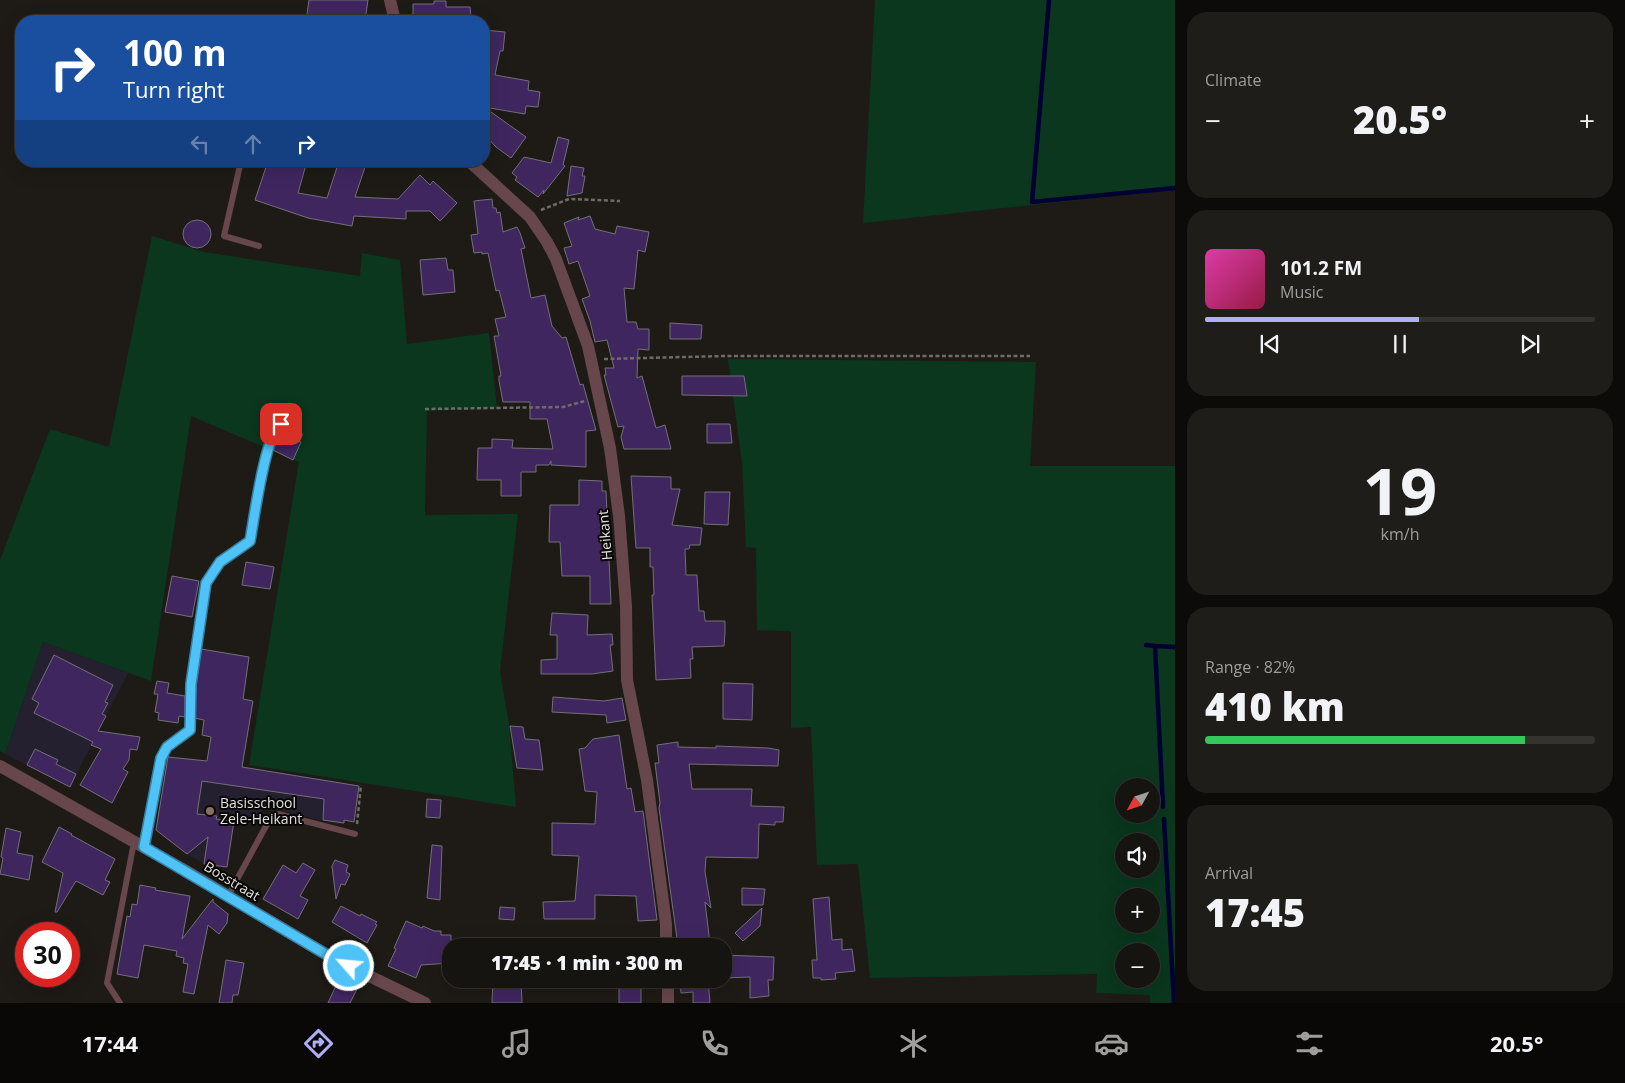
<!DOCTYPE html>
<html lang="en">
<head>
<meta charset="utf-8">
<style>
	body { margin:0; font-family:"Open Sans",sans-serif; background:#1f1d19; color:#f1f3f6; height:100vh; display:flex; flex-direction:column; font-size:19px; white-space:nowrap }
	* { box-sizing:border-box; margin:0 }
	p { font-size:16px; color:#9e9e9f }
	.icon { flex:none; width:28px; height:28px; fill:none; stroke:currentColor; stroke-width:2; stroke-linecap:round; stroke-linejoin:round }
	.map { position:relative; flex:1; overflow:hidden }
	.panel { display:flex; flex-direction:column; gap:12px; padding:12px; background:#0c0b09; width:450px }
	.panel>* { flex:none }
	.banner { position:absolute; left:15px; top:15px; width:475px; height:152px; border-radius:20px; box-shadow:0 5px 20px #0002,0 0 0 1px #353330; background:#1a4fa0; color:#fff; overflow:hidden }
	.needle { width:32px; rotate:230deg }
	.fabs { position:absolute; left:1115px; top:778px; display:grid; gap:10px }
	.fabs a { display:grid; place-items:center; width:45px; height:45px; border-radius:50%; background:#161410; box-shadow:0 5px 20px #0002,0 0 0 1px #353330; font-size:25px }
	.speed { position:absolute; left:15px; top:922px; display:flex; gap:10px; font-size:25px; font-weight:700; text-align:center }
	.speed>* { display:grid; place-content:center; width:65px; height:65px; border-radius:50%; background:#161410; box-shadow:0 5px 20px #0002,0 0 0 1px #353330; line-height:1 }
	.speed .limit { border:8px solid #d22; background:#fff; color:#111 }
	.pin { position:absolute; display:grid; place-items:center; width:42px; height:42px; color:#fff; margin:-21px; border-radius:10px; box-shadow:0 2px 8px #0006 }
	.me { position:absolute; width:55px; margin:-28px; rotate:297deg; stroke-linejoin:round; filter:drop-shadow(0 0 4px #0008) }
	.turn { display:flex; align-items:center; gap:18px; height:105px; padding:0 25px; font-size:22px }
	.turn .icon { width:65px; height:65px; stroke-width:2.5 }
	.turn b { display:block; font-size:35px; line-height:42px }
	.lanes { display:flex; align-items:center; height:48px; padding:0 25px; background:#0003; justify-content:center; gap:25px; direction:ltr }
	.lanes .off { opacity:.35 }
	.big { font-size:38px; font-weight:800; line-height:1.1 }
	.panel .card { flex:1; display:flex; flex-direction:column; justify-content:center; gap:8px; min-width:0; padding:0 18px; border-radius:20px; background:#1f1d19 }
	.panel .dial { align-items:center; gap:0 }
	.dial b { font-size:65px; line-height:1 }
	.song { display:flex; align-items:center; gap:15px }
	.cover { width:60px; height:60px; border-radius:8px; background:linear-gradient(135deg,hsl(320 70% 55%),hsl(340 70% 35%)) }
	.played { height:5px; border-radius:2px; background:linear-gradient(90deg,#aeaefa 55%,#353330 55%) }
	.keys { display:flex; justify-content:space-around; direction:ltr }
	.heat { display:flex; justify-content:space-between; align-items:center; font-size:28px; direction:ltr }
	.charge { height:8px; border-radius:4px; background:linear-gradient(90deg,#34c759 82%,#353330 0) }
	.trip { position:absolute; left:442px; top:938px; width:290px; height:50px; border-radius:20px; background:#161410; box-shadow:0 5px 20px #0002,0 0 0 1px #353330; font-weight:800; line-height:50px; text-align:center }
	.tab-bar { display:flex; height:80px; justify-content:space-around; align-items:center; background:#090806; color:#9e9e9f }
	.tab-bar .icon { width:35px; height:35px }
	.tab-bar .current { color:#aeaefa }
	.tab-bar b { font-size:22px; color:#f1f3f6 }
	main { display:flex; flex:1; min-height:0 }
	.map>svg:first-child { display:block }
</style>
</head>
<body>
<main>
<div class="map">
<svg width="1175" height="1003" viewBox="0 0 1175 1003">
	<rect width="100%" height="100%" fill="#1e1b16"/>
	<path fill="#242030" d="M 43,642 L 128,673 L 70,787 L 5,754 Z
		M 168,756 L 359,786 L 354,822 L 344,820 L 344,824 L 337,824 L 265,807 L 252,821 L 214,815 L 211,817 L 204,864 L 187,854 L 156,830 Z"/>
	<path fill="#0a371e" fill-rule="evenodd" d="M 875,0 L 1175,0 L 1175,190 L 863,223 Z
		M 152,236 L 204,252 L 360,276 L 362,253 L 400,260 L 407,344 L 489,333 L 497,408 L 427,411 L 425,515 L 518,514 L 500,671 L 509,724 L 516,807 L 249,765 L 299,462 L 191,416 L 151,681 L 43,642 L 5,754 L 0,751 L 0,560 L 50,429 L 109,447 Z
		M 728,359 L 1036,362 L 1030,466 L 1175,466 L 1175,1003 L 1150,1003 L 1150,995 L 1096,993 L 1097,974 L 870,978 L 858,864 L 817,865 L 811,727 L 791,728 L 791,631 L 757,630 L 756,548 L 746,547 L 742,463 ZM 1124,786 L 1151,786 L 1151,814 L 1124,814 ZM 1124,841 L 1151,841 L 1151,869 L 1124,869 ZM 1124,896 L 1151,896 L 1151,924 L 1124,924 ZM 1124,951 L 1151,951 L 1151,979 L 1124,979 Z"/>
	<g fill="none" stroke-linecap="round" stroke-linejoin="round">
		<path stroke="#000032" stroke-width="4.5" d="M 1049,0 L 1032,202 L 1175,188
			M 1146,645 L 1155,646
			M 1163,807 L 1155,646 L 1175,647
			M 1164,819 L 1174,1003"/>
	</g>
	<path fill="#40265f" stroke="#727077" d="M 309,0 L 368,0 L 365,21 L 306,21 Z
		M 434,1 L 446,1 L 446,7 L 470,7 L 471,17 L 442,19 L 442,21 L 413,21 L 413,4 L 434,4 Z
		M 484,30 L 505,32 L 503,51 L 500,51 L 495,75 L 529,81 L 528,90 L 540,92 L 538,107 L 526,106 L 525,114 L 484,107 Z
		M 484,107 L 526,137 L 511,158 L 496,147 L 484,134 Z
		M 558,137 L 569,140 L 563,165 L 565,166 L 543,194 L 544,190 L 538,197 L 515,180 L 517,177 L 512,173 L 524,157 L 551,163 Z
		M 268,161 L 307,161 L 298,193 L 327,198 L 339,161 L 367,161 L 355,197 L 398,199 L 420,175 L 430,185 L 433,181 L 457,203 L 440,221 L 430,211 L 406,211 L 406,219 L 354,216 L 352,226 L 308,218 L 255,200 Z
		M 571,166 L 584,168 L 582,176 L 585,176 L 582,193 L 567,196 Z
		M 492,199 L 493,208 L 496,208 L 497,213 L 500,212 L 503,232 L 517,227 L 520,233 L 525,248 L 521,249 L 531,298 L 545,295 L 552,326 L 562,338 L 566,337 L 580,385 L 583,384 L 596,430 L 586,431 L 586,467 L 551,465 L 551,461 L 549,465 L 536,465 L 536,472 L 521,472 L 521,496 L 501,496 L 501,480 L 477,480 L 478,448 L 492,448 L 492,439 L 513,440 L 512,448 L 553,449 L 547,419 L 530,419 L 530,402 L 503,402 L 499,381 L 499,376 L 501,376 L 494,336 L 499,336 L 495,319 L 506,317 L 499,290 L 496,291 L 488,253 L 482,254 L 482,252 L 474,253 L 471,235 L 478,234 L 474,201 Z
		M 590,216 L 595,229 L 615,234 L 617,226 L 649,232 L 645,252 L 638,250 L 634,289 L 624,288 L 627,322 L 636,322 L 638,329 L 649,329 L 649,350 L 638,349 L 637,378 L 642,376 L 656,428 L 665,425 L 671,449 L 624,449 L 621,437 L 624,426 L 618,427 L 604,375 L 606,375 L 605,368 L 614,368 L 607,340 L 595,342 L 590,321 L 582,299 L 590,296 L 578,261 L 569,264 L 564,248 L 572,246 L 564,223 L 579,217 L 578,220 Z
		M183 234a14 14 0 1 1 28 0a14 14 0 1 1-28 0Z
		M 446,258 L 448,270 L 453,270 L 455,292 L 423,295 L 420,260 Z
		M 670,323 L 702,325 L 701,339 L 670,339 Z
		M 682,376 L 744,376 L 747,396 L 682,395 Z
		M 707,424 L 730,424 L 732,443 L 707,443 Z
		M 282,432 L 301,442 L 293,460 L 273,450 Z
		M 631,476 L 671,477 L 671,489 L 680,489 L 672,525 L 702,528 L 700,545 L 690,545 L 689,549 L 685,549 L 686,575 L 697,575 L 699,611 L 704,611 L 705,621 L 725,621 L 725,632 L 724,646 L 692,647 L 693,659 L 690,659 L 691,678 L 656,680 L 652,595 L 654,595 L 653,567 L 650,567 L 650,548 L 636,548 Z
		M 579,480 L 602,481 L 602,491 L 606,491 L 611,604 L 590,604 L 590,576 L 562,576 L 560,542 L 549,542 L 550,505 L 579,505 Z
		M 705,492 L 730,492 L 728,525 L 704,524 Z
		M 246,562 L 274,567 L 270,589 L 242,585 Z
		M 172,576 L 199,581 L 192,617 L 165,612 Z
		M 552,613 L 588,615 L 587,635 L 612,634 L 613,645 L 610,645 L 613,671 L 592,674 L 541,674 L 541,660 L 557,659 L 557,635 L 550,635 Z
		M 201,649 L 249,657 L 243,699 L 253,701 L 242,767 L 359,786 L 354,822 L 344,820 L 344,823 L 323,820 L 324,799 L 202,781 L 197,814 L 217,816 L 216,819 L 234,821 L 227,867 L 204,864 L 208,837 L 187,854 L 156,830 L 168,757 L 207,761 L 211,737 L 202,735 L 204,720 L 194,718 L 196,684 Z
		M 54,655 L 113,685 L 105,702 L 108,703 L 102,714 L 106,716 L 98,731 L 140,737 L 137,750 L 130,749 L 129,760 L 123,769 L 128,772 L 112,803 L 80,785 L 101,749 L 91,745 L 93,742 L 34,713 L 39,703 L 32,699 Z
		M 157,681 L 169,683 L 167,693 L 185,696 L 185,717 L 179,716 L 178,723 L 158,720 L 159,713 L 155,712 L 158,694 L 154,694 Z
		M 723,683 L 753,684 L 752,720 L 723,719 Z
		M 553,697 L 604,701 L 622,698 L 626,720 L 607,723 L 606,715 L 552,712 Z
		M 510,726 L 523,727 L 525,739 L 539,740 L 543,770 L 517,768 Z
		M 619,735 L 627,789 L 631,788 L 635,812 L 643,811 L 657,920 L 638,921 L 636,896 L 595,895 L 595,919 L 544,919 L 543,902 L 575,901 L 579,856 L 552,855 L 552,823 L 595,824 L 597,792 L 585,791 L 579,749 L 585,748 L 593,739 Z
		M 678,742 L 678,747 L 716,748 L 716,746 L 768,748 L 779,750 L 778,766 L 689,764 L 692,789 L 752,789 L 751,806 L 784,807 L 783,822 L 775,822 L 775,825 L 759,824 L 758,858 L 706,857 L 705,872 L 711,908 L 705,902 L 710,944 L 687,946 L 678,946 L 659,808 L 660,803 L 655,763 L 659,763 L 657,745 Z
		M 35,749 L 58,760 L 56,764 L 76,774 L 70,787 L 27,765 Z
		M 427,799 L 441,800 L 440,818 L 426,817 Z
		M 59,827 L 72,834 L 71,835 L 115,859 L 105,880 L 110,882 L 103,895 L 76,881 L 57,912 L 55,912 L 63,873 L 42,862 Z
		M 6,828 L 21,832 L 17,853 L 33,856 L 29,880 L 0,874 L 3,858 L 1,857 Z
		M 432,845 L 442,846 L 440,900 L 427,898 Z
		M 335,860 L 348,865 L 346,872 L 350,874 L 345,885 L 341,884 L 336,899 L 332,866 Z
		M 303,863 L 315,870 L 300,896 L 308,900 L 298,919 L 263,899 L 283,865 L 296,873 Z
		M 140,885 L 156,888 L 155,890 L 190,896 L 182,939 L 213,899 L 213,902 L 228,914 L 227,923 L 219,934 L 208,925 L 194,994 L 183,992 L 188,964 L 183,963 L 184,958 L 176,956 L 177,951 L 144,945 L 138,978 L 117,974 L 127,916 L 130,917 L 132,904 L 137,905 Z
		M 742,888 L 765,889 L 763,905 L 742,905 Z
		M 829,897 L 832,940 L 842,939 L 842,950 L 852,949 L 855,971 L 835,973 L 836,979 L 821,980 L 821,978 L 813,978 L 812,960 L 817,960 L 813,899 Z
		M 341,906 L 360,916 L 361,914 L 377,922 L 375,924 L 377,925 L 367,943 L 332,922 Z
		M 500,907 L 515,908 L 514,920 L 499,919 Z
		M 762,908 L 760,926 L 743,941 L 735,933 Z
		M 406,921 L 422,928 L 423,926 L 434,931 L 441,931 L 441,935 L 451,935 L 451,963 L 421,965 L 416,978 L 388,966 L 396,949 L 394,948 Z
		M 724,955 L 774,957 L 773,980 L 768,980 L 769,996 L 750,998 L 750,977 L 724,978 Z
		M 226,960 L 244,963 L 238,995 L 233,995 L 232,1003 L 219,1003 Z
		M 493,979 L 521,979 L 522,1003 L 492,1003 Z
		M 619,979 L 641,979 L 641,1003 L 619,1003 Z
		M 680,979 L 708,979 L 710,1003 L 693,1003 L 693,992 L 681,993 Z
		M 359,980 L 361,981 L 350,1003 L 328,1003 L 338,981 L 348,985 Z"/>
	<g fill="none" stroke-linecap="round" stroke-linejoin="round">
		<path stroke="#6e6c67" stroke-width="2.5" stroke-dasharray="4 2.5" stroke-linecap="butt" d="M 541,210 L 569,199 L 620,201
			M 604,359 L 724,356 L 1030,356
			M 425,409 L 563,407 L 585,401
			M 357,824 L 361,785"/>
		<path stroke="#67474b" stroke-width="6" d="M 241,161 L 224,236 L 259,246
			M 144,847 L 161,758 L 167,747 L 189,729 L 191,684 L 206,583 L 220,562 L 250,541 C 254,520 265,433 281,424 L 300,435
			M 228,896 L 272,815 L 278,814 L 355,834
			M 120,1003 L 107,983 L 134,842"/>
		<path stroke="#67474b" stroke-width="12" d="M 390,0 L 395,21
			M 469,161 L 530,217 L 547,242 L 556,259 L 588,346 L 610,448 L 619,516 L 626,606 L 627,680 L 647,780 L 666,924 L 666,946
			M 0,766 L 186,871 L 334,959 L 425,1003
			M 668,979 L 668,1003"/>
	</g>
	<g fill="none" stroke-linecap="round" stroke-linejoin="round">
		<defs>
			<path id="route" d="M 281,424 C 265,433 254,520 250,541 L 220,562 L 206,583 L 191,684 L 190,730 L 167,747 L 161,758 L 144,847 L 334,959 L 349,966"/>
		</defs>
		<use href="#route" stroke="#337fa1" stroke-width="12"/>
		<use href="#route" stroke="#4fc3f7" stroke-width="9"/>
	</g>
	<circle fill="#8d6e63" stroke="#070605" stroke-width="2" cx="210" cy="811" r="5"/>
	<g text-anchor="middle" stroke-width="4" stroke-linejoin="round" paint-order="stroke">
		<g font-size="14" fill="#e2e0dc" stroke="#070605">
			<text transform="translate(605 535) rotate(-95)" y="5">Heikant</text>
			<text transform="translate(232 881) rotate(31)" y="5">Bosstraat</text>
		</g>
		<g font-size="14" fill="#e2e0dc" stroke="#070605" text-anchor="start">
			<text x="220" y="808">Basisschool<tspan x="220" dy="16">Zele-Heikant</tspan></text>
		</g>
	</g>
</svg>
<div class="fabs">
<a><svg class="needle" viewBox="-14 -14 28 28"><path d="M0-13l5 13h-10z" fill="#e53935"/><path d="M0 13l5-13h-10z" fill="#9e9e9f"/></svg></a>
<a><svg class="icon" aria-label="sound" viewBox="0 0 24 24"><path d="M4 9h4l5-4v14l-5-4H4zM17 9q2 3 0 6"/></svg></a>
<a>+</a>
<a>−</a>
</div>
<div class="speed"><div class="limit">30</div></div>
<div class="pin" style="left:281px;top:424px;background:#d93025"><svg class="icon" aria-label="arrive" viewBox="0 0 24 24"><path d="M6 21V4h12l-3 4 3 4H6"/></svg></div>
<svg class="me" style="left:349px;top:966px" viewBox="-20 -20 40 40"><circle r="17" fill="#4fc3f7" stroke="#fff" stroke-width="3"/><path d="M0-11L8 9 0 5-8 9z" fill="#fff"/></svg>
<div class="trip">17:45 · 1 min · 300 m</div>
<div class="banner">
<div class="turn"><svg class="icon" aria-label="right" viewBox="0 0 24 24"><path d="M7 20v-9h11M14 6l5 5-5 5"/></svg><div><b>100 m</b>Turn right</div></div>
<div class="lanes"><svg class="icon off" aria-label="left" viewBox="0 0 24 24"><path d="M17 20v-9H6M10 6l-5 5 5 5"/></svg><svg class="icon off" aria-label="ahead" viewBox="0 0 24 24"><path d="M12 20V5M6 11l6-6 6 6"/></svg><svg class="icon" aria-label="right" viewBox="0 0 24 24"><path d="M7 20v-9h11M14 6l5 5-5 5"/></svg></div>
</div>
</div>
<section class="panel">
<div class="card"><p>Climate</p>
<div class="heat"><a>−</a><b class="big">20.5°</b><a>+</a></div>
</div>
<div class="card">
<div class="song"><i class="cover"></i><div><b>101.2 FM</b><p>Music</p></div></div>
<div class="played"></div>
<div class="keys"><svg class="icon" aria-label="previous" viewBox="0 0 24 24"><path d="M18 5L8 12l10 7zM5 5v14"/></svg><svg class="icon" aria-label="pause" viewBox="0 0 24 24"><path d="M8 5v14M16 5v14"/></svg><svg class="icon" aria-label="next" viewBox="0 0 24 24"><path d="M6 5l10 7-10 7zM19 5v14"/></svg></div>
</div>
<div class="card dial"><b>19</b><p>km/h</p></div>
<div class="card"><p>Range · 82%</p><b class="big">410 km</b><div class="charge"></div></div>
<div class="card"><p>Arrival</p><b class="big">17:45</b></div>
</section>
</main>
<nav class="tab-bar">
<b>17:44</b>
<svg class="icon current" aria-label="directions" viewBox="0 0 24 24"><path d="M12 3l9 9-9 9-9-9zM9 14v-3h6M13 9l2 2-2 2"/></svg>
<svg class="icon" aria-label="music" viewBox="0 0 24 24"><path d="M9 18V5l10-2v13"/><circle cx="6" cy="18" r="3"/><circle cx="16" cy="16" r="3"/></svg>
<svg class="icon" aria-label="phone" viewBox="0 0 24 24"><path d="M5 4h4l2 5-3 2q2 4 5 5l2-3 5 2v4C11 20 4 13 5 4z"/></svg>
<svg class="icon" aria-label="climate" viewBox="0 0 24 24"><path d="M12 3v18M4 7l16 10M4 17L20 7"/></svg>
<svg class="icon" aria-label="car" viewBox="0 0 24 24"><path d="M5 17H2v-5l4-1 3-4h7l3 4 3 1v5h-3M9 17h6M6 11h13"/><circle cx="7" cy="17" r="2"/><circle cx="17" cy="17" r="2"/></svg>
<svg class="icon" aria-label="filters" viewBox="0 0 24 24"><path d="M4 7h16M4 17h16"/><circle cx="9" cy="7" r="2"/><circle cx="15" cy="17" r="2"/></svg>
<b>20.5°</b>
</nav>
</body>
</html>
